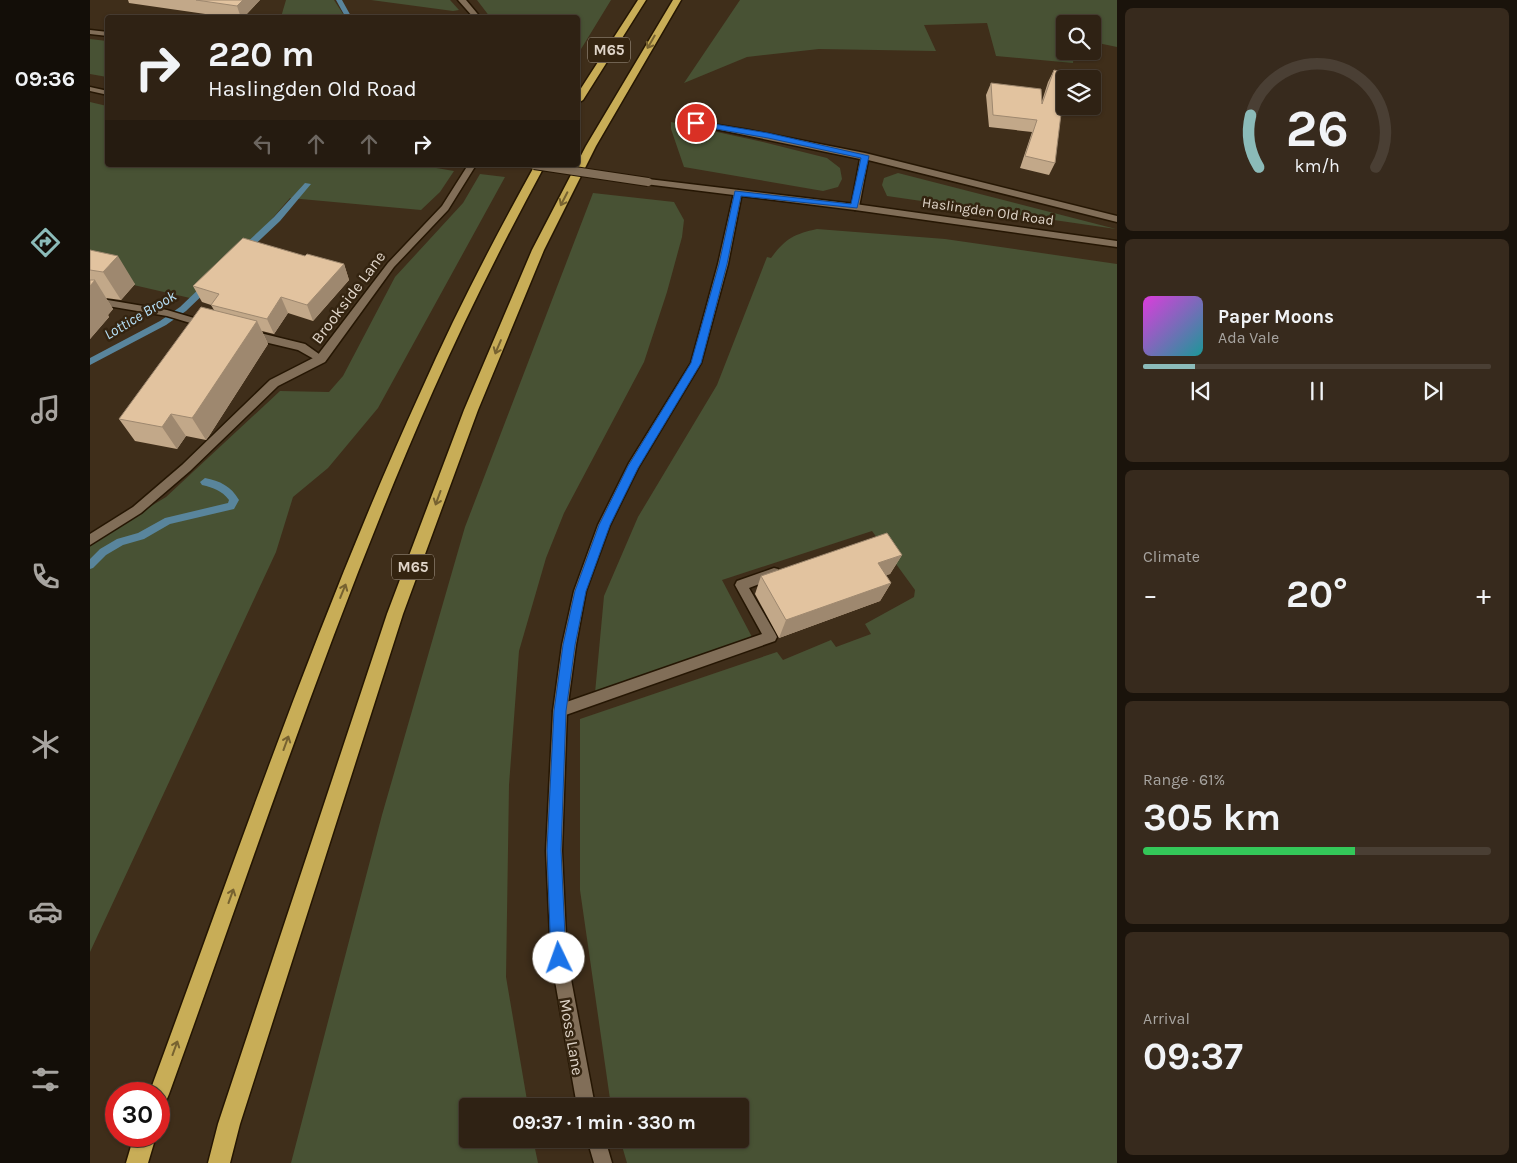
<!DOCTYPE html>
<html lang="en">
<head>
<meta charset="utf-8">
<style>
	body { margin:0; font-family:Karla,sans-serif; background:#372a1d; color:#f1f3f6; height:100vh; display:flex; flex-direction:column; font-size:19px; white-space:nowrap }
	* { box-sizing:border-box; margin:0 }
	p { font-size:16px; color:#a7a4a0 }
	.icon { flex:none; width:28px; height:28px; fill:none; stroke:currentColor; stroke-width:2; stroke-linecap:round; stroke-linejoin:round }
	.map { position:relative; flex:1; overflow:hidden }
	.sheet { display:flex; flex-direction:column; gap:8px; padding:8px; background:#1a130b; width:400px }
	.sheet>* { flex:none }
	.banner { position:absolute; left:15px; top:15px; width:475px; height:152px; border-radius:5px; box-shadow:0 1px 4px #0004,0 0 0 1px #4a3f34; background:#2f2214; color:#f1f3f6; overflow:hidden }
	.controls { position:absolute; left:966px; top:15px; display:grid; gap:10px }
	.controls a { display:grid; place-items:center; width:45px; height:45px; border-radius:5px; background:#2f2214; box-shadow:0 1px 4px #0004,0 0 0 1px #4a3f34; font-size:25px }
	.speed { position:absolute; left:15px; top:1082px; display:flex; gap:10px; font-size:25px; font-weight:700; text-align:center }
	.speed>* { display:grid; place-content:center; width:65px; height:65px; border-radius:50%; background:#2f2214; box-shadow:0 1px 4px #0004,0 0 0 1px #4a3f34; line-height:1 }
	.speed .limit { border:8px solid #d22; background:#fff; color:#111 }
	.pin { position:absolute; display:grid; place-items:center; width:42px; height:42px; color:#fff; margin:-21px; border:2px solid #fff; border-radius:50%; box-shadow:0 1px 5px #0007 }
	.me { position:absolute; width:55px; margin:-28px; rotate:357deg; stroke-linejoin:round; filter:drop-shadow(0 0 4px #0008) }
	.turn { display:flex; align-items:center; gap:18px; height:105px; padding:0 20px; font-size:22px }
	.turn .icon { width:65px; height:65px; stroke-width:2.5 }
	.turn b { display:block; font-size:35px; line-height:42px }
	.lanes { display:flex; align-items:center; height:48px; padding:0 20px; background:#0003; justify-content:center; gap:25px; direction:ltr }
	.lanes .off { opacity:.35 }
	.big { font-size:38px; font-weight:700; line-height:1.1 }
	.sheet .card { flex:1; display:flex; flex-direction:column; justify-content:center; gap:8px; min-width:0; padding:0 18px; border-radius:8px; background:#372a1d }
	.sheet .dial { align-items:center; gap:0 }
	.dial svg { height:130px; overflow:visible; fill:none; stroke:#4a3f34; stroke-width:7; stroke-linecap:round; text-anchor:middle }
	.dial text { fill:#f1f3f6; stroke:none }
	.song { display:flex; align-items:center; gap:15px }
	.cover { width:60px; height:60px; border-radius:8px; background:linear-gradient(135deg,hsl(300 70% 55%),hsl(180 70% 35%)) }
	.played { height:5px; border-radius:2px; background:linear-gradient(90deg,#8bbbb9 15%,#4a3f34 15%) }
	.keys { display:flex; justify-content:space-around; direction:ltr }
	.heat { display:flex; justify-content:space-between; align-items:center; font-size:28px; direction:ltr }
	.charge { height:8px; border-radius:4px; background:linear-gradient(90deg,#34c759 61%,#4a3f34 0) }
	.trip { position:absolute; left:369px; top:1098px; width:290px; height:50px; border-radius:5px; background:#2f2214; box-shadow:0 1px 4px #0004,0 0 0 1px #4a3f34; font-weight:700; line-height:50px; text-align:center }
	main { display:flex; flex:1; min-height:0 }
	.tabs { display:flex; flex-direction:column; width:90px; justify-content:space-around; align-items:center; background:#130e08; color:#a7a4a0 }
	.tabs .icon { width:35px; height:35px }
	.tabs .current { color:#8bbbb9 }
	.tabs b { font-size:22px; color:#f1f3f6 }
	.map>svg:first-child { display:block }
</style>
</head>
<body>
<main>
<nav class="tabs">
<b>09:36</b>
<svg class="icon current" aria-label="directions" viewBox="0 0 24 24"><path d="M12 3l9 9-9 9-9-9zM9 14v-3h6M13 9l2 2-2 2"/></svg>
<svg class="icon" aria-label="music" viewBox="0 0 24 24"><path d="M9 18V5l10-2v13"/><circle cx="6" cy="18" r="3"/><circle cx="16" cy="16" r="3"/></svg>
<svg class="icon" aria-label="phone" viewBox="0 0 24 24"><path d="M5 4h4l2 5-3 2q2 4 5 5l2-3 5 2v4C11 20 4 13 5 4z"/></svg>
<svg class="icon" aria-label="climate" viewBox="0 0 24 24"><path d="M12 3v18M4 7l16 10M4 17L20 7"/></svg>
<svg class="icon" aria-label="car" viewBox="0 0 24 24"><path d="M5 17H2v-5l4-1 3-4h7l3 4 3 1v5h-3M9 17h6M6 11h13"/><circle cx="7" cy="17" r="2"/><circle cx="17" cy="17" r="2"/></svg>
<svg class="icon" aria-label="filters" viewBox="0 0 24 24"><path d="M4 7h16M4 17h16"/><circle cx="9" cy="7" r="2"/><circle cx="15" cy="17" r="2"/></svg>
</nav>
<div class="map">
<svg width="1027" height="1163" viewBox="0 0 1027 1163">
	<rect width="100%" height="100%" fill="#3f2e1a"/>
	<path fill="#485234" d="M 196,0 L 244,0 L 255,17 L 191,17 Z
		M 281,0 L 360,0 L 369,10 L 363,11 Z
		M 387,0 L 521,0 L 488,54 L 488,18 L 400,17 Z
		M 650,0 L 1027,0 L 1027,47 L 1003,42 L 1002,24 L 975,24 L 975,51 L 984,51 L 983,63 L 906,56 L 897,23 L 834,25 L 846,51 L 729,49 L 657,57 L 594,83 Z
		M 0,39 L 17,41 L 17,77 L 0,74 Z
		M 0,102 L 17,106 L 18,165 L 329,165 L 364,171 L 350,192 L 331,210 L 200,198 L 174,228 L 100,298 L 0,275 Z
		M 581,122 L 673,142 L 737,158 L 750,168 L 752,179 L 748,187 L 733,191 L 594,167 L 581,129 Z
		M 808,173 L 1026,229 L 797,196 L 792,185 L 794,178 Z
		M 390,174 L 415,177 L 288,408 L 238,468 L 203,497 L 186,552 L 0,952 L 0,543 L 76,497 L 190,391 L 239,392 L 253,376 L 305,277 L 373,203 Z
		M 503,193 L 584,202 L 594,220 L 592,237 L 577,292 L 554,362 L 474,513 L 456,558 L 429,651 L 419,785 L 416,977 L 438,1106 L 378,1106 L 378,1139 L 443,1139 L 448,1163 L 201,1163 L 292,815 L 375,527 Z
		M 727,229 L 855,239 L 1027,264 L 1027,1163 L 537,1163 L 530,1139 L 650,1139 L 650,1106 L 521,1106 L 490,890 L 490,719 L 687,652 L 693,660 L 741,640 L 746,647 L 781,634 L 775,624 L 824,597 L 825,590 L 782,531 L 632,580 L 662,637 L 505,693 L 514,596 L 548,517 L 627,385 L 677,257 L 681,258 C 695,239 704,234 727,229 Z"/>
	<g fill="none" stroke-linecap="round" stroke-linejoin="round">
		<path fill="#59859c" fill-rule="evenodd" d="M 246,0 L 252,0 L 262,18 L 256,18 Z
			M 215,183 L 221,184 L 190,221 L 157,252 L 151,252 L 151,248 L 184,217 Z
			M 117,283 L 121,286 L 120,288 L 96,311 L 76,325 L 0,365 L 0,358 L 70,321 L 90,307 L 114,284 Z
			M 115,478 C 130,481 141,486 149,500 L 144,509 L 80,524 L 54,539 L 33,545 L 16,555 L 3,568 L 0,569 L 0,559 L 10,549 L 27,539 L 48,533 L 75,518 L 138,503 L 139,500 C 131,490 124,488 112,485 L 110,482 Z"/>
		<defs>
			<path id="lane" d="M 368,0 L 376,0 L 391,18 L 384,18 Z
				M 0,297 L 77,310 L 121,323 L 122,325 L 117,328 L 77,316 L 0,303 Z
				M 158,330 L 215,344 L 236,359 L 231,363 L 208,350 L 154,337 L 154,331 Z
				M 684,568 L 688,569 L 690,573 L 688,577 L 659,588 L 685,633 L 687,637 L 685,641 L 470,717 L 465,716 L 463,711 L 465,706 L 672,634 L 645,585 L 647,581 Z"/>
			<path id="street" d="M 0,30 L 18,32 L 18,36 L 0,34 Z
				M 603,121 L 659,130 L 775,153 L 1027,216 L 1027,222 L 778,160 L 769,207 L 765,210 L 761,207 L 770,159 L 606,125 L 602,123 Z
				M 378,165 L 386,165 L 358,210 L 304,267 L 235,362 L 188,386 L 100,471 L 51,513 L 0,545 L 0,534 L 43,507 L 92,465 L 180,380 L 227,356 L 298,263 L 352,206 Z
				M 648,190 L 652,193 L 638,264 L 611,363 L 548,468 L 520,525 L 496,591 L 486,645 L 477,711 L 472,851 L 477,958 L 505,1106 L 487,1106 L 461,958 L 456,851 L 463,711 L 472,645 L 484,591 L 508,525 L 539,463 L 601,363 L 628,264 L 644,193 Z
				M 497,1139 L 515,1139 L 522,1163 L 504,1163 Z"/>
			<path id="secondary" d="M 0,87 L 18,91 L 18,95 L 0,91 Z
				M 558,179 L 765,204 L 1027,241 L 1027,247 L 765,210 L 555,184 L 554,182 Z"/>
			<path id="highway" d="M 548,0 L 556,0 L 493,100 L 488,103 L 488,93 Z
				M 583,0 L 591,0 L 506,146 L 454,250 L 388,410 L 313,614 L 150,1124 L 140,1163 L 118,1163 L 128,1124 L 297,614 L 374,410 L 442,250 L 496,146 Z
				M 445,165 L 455,165 C 415,239 377,314 343,391 C 242,620 164,859 79,1094 L 76,1101 L 69,1104 L 69,1094 L 59,1094 C 146,858 227,619 331,391 C 365,314 404,239 445,165 Z
				M 44,1136 L 66,1136 L 58,1163 L 36,1163 Z"/>
		</defs>
		<use href="#lane" stroke="#251603" stroke-width="3"/>
		<use href="#street" stroke="#251603" stroke-width="3"/>
		<use href="#secondary" stroke="#251603" stroke-width="3"/>
		<use href="#highway" stroke="#251603" stroke-width="3"/>
		<use href="#lane" fill="#816e58" fill-rule="evenodd"/>
		<use href="#street" fill="#816e58" fill-rule="evenodd"/>
		<use href="#secondary" fill="#816e58" fill-rule="evenodd"/>
		<use href="#highway" fill="#c8ad57" fill-rule="evenodd"/>
		<defs>
			<path id="secondary-bridge" d="M 444,165 L 558,182"/>
		</defs>
		<use href="#secondary-bridge" stroke="#251603" stroke-width="10" stroke-linecap="butt"/>
		<use href="#secondary-bridge" stroke="#816e58" stroke-width="8"/>
	</g>
	<path fill="#c2a889" d="M 38,0 L 170,0 L 153,18 L 143,18 L 39,3 Z
		M 964,70 L 965,163 L 959,175 L 930,168 L 942,132 L 899,127 L 896,95 L 901,83 L 952,101 L 958,82 Z
		M 0,250 L 45,284 L 31,300 L 16,298 L 23,309 L 18,315 L 19,317 L 0,339 Z
		M 215,256 L 254,264 L 259,280 L 223,321 L 198,313 L 184,334 L 172,331 L 178,344 L 119,436 L 116,440 L 96,436 L 87,449 L 45,441 L 29,419 L 124,310 L 121,305 L 112,302 L 103,286 Z
		M 812,555 L 800,574 L 796,575 L 801,583 L 790,601 L 689,638 L 665,594 L 671,576 Z"/>
	<path fill="#9e886f" d="M 153,0 L 170,0 L 153,18 L 151,18 L 147,6 Z
		M 28,256 L 45,284 L 31,300 L 13,272 Z
		M 254,264 L 259,280 L 223,321 L 217,305 Z
		M 5,280 L 23,309 L 18,315 L 19,317 L 0,339 L 0,286 Z
		M 191,297 L 198,313 L 184,334 L 177,319 Z
		M 167,321 L 178,344 L 119,436 L 116,440 L 102,418 Z
		M 81,414 L 96,436 L 87,449 L 72,427 Z
		M 812,555 L 800,574 L 778,582 L 788,563 Z
		M 801,583 L 790,601 L 689,638 L 696,620 Z"/>
	<path fill="#e2c39f" stroke="#9e886f" d="M 106,0 L 153,0 L 147,6 Z
		M 964,70 L 976,73 L 965,163 L 935,156 L 947,120 L 903,115 L 901,83 L 951,89 L 952,104 Z
		M 153,238 L 215,256 L 217,254 L 254,264 L 217,305 L 191,297 L 177,319 L 121,305 L 129,294 L 103,286 Z
		M 0,250 L 28,256 L 13,272 L 0,270 Z
		M 0,280 L 5,280 L 0,286 Z
		M 111,307 L 167,321 L 105,414 L 102,418 L 81,414 L 72,427 L 29,419 Z
		M 797,533 L 812,555 L 788,563 L 801,583 L 696,620 L 671,576 Z"/>
	<defs><path id="oneway-shaft" d="M-6 0H5M1.5-3L5.5 0L1.5 3" fill="none" stroke-width="1.6" stroke-linecap="round" stroke-linejoin="round" transform="scale(1.25)"/></defs>
	<g stroke="#776230">
		<use href="#oneway-shaft" transform="translate(561 42) rotate(120)"/>
		<use href="#oneway-shaft" transform="translate(474 199) rotate(117)"/>
		<use href="#oneway-shaft" transform="translate(408 347) rotate(113)"/>
		<use href="#oneway-shaft" transform="translate(348 498) rotate(110)"/>
		<use href="#oneway-shaft" transform="translate(253 591) rotate(-68)"/>
		<use href="#oneway-shaft" transform="translate(196 743) rotate(-70)"/>
		<use href="#oneway-shaft" transform="translate(141 896) rotate(-70)"/>
		<use href="#oneway-shaft" transform="translate(85 1048) rotate(-70)"/>
	</g>
	<path fill="#1a73e8" stroke="#114b97" d="M 606,121 L 678,133 L 779,156 L 767,208 L 651,196 L 637,264 L 611,363 L 548,468 L 520,525 L 496,591 L 485,645 L 476,711 L 471,850 L 476,958 L 474,963 L 469,965 L 464,963 L 461,958 L 457,850 L 464,711 L 473,645 L 485,591 L 509,525 L 538,466 L 601,363 L 629,264 L 645,191 L 761,204 L 771,158 L 678,138 L 603,125 L 602,123 Z"/>
	<g text-anchor="middle" stroke-width="5" stroke-linejoin="round" paint-order="stroke">
		<g font-size="14" fill="#e0d5c9" stroke="#342410">
			<text transform="translate(898 211) rotate(8)" y="5">Haslingden Old Road</text>
		</g>
		<g fill="#342410" stroke="#aca092" stroke-width="1">
			<rect x="498" y="37.5" width="42" height="25" rx="4"/>
			<rect x="302" y="554.5" width="42" height="25" rx="4"/>
		</g>
		<g font-size="15" font-weight="bold" fill="#e0d5c9">
			<text x="519" y="55">M65</text>
			<text x="323" y="572">M65</text>
		</g>
		<g font-size="15" font-style="italic" fill="#b7e1f8" stroke="#342410">
			<text transform="translate(50 315) rotate(-31)" y="5">Lottice Brook</text>
		</g>
		<g font-size="16" fill="#e0d5c9" stroke="#342410">
			<text transform="translate(258 297) rotate(-53)" y="6">Brookside Lane</text>
			<text transform="translate(482 1037) rotate(80)" y="6">Moss Lane</text>
		</g>
	</g>
</svg>
<div class="controls">
<a><svg class="icon" aria-label="search" viewBox="0 0 24 24"><circle cx="10" cy="10" r="6"/><path d="M15 15l6 6"/></svg></a>
<a><svg class="icon" aria-label="layers" viewBox="0 0 24 24"><path d="M12 4l9 5-9 5-9-5zM3 14l9 5 9-5"/></svg></a>
</div>
<div class="speed"><div class="limit">30</div></div>
<div class="pin" style="left:606px;top:123px;background:#d93025"><svg class="icon" aria-label="arrive" viewBox="0 0 24 24"><path d="M6 21V4h12l-3 4 3 4H6"/></svg></div>
<svg class="me" style="left:469px;top:958px" viewBox="-20 -20 40 40"><circle r="19" fill="#fff"/><path d="M0-13L10 11 0 6-10 11z" fill="#1a73e8"/></svg>
<div class="trip">09:37 · 1 min · 330 m</div>
<div class="banner">
<div class="turn"><svg class="icon" aria-label="right" viewBox="0 0 24 24"><path d="M7 20v-9h11M14 6l5 5-5 5"/></svg><div><b>220 m</b>Haslingden Old Road</div></div>
<div class="lanes"><svg class="icon off" aria-label="left" viewBox="0 0 24 24"><path d="M17 20v-9H6M10 6l-5 5 5 5"/></svg><svg class="icon off" aria-label="ahead" viewBox="0 0 24 24"><path d="M12 20V5M6 11l6-6 6 6"/></svg><svg class="icon off" aria-label="ahead" viewBox="0 0 24 24"><path d="M12 20V5M6 11l6-6 6 6"/></svg><svg class="icon" aria-label="right" viewBox="0 0 24 24"><path d="M7 20v-9h11M14 6l5 5-5 5"/></svg></div>
</div>
</div>
<section class="sheet">
<div class="card dial"><svg viewBox="0 0 100 80">
<path d="M14 69A42 42 0 1 1 86 69"/>
<path d="M14 69A42 42 0 0 1 9 37" stroke="#8bbbb9"/>
<text x="50" y="56" font-size="32" font-weight="700">26</text>
<text x="50" y="72" font-size="11">km/h</text>
</svg></div>
<div class="card">
<div class="song"><i class="cover"></i><div><b>Paper Moons</b><p>Ada Vale</p></div></div>
<div class="played"></div>
<div class="keys"><svg class="icon" aria-label="previous" viewBox="0 0 24 24"><path d="M18 5L8 12l10 7zM5 5v14"/></svg><svg class="icon" aria-label="pause" viewBox="0 0 24 24"><path d="M8 5v14M16 5v14"/></svg><svg class="icon" aria-label="next" viewBox="0 0 24 24"><path d="M6 5l10 7-10 7zM19 5v14"/></svg></div>
</div>
<div class="card"><p>Climate</p>
<div class="heat"><a>−</a><b class="big">20°</b><a>+</a></div>
</div>
<div class="card"><p>Range · 61%</p><b class="big">305 km</b><div class="charge"></div></div>
<div class="card"><p>Arrival</p><b class="big">09:37</b></div>
</section>
</main>
</body>
</html>
